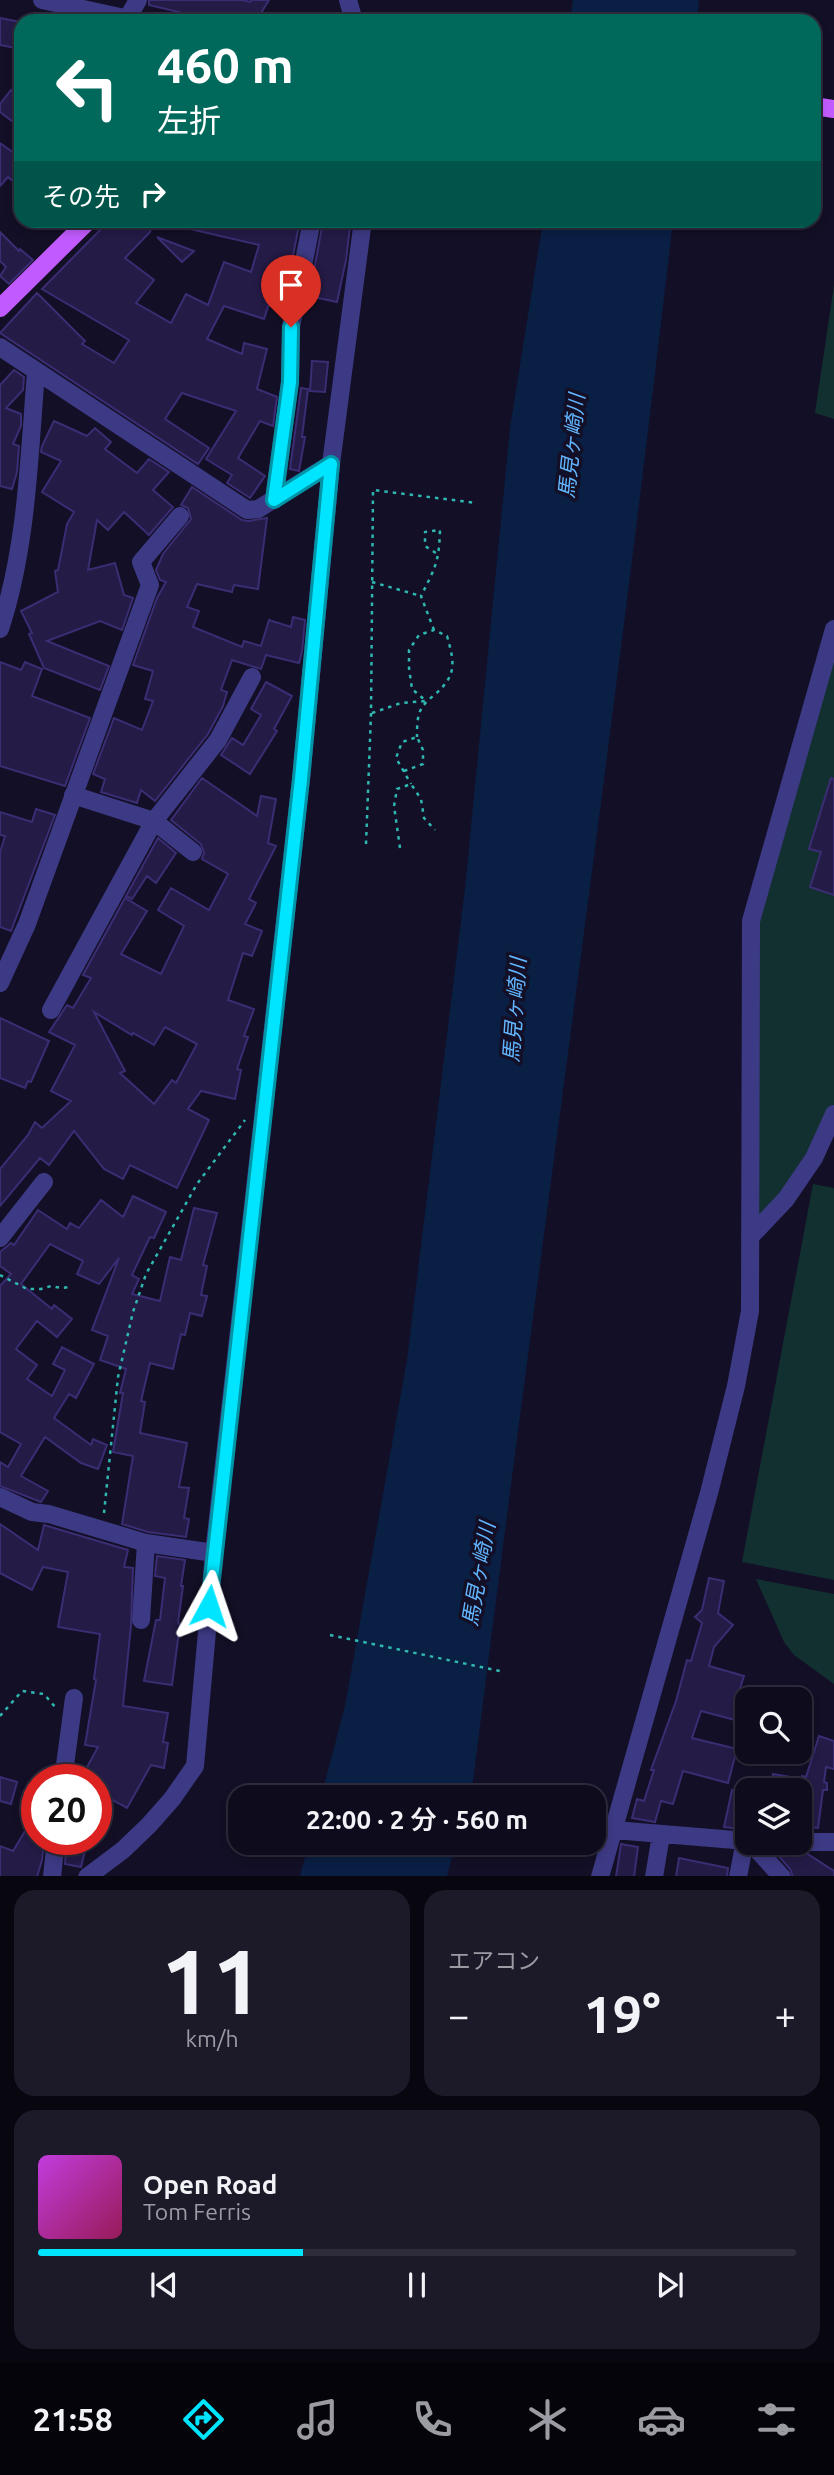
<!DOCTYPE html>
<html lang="ja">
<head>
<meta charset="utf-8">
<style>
	body { margin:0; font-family:Ubuntu,"Noto Sans JP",sans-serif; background:#1c1929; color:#f1f3f6; height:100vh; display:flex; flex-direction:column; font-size:26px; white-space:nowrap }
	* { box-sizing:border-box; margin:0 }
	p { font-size:23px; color:#9b9ba3 }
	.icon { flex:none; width:38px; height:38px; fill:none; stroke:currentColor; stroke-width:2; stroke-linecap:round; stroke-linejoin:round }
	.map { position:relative; height:1876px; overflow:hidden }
	.details { display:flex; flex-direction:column; gap:14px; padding:14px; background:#08060f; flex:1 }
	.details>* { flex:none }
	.banner { position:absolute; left:14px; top:14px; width:807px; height:214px; border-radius:21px; box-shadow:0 4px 10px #0003,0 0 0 2px #2e2b3b; background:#00695c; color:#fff; overflow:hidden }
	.fabs { position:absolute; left:735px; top:1687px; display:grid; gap:14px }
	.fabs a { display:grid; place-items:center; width:77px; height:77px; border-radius:14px; background:#0e0b1c; box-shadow:0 4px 10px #0003,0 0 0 2px #2e2b3b; font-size:35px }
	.speed { position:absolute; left:21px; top:1764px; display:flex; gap:14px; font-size:35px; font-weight:700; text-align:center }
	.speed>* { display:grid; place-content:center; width:91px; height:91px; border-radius:50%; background:#0e0b1c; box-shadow:0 4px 10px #0003,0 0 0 2px #2e2b3b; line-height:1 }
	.speed .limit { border:10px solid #d22; background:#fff; color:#111 }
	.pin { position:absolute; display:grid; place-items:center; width:60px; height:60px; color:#fff; margin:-72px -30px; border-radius:50% 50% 50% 0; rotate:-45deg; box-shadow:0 0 7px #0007 }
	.pin .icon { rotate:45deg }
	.me { position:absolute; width:77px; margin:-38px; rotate:5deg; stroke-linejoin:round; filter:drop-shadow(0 0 5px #0008) }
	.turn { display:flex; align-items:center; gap:24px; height:147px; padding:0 28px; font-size:32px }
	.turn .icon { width:91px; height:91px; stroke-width:2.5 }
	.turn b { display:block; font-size:49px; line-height:60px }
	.then { display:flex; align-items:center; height:66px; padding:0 28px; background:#0003; gap:14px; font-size:26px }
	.big { font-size:52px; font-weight:600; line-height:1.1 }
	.details .card { flex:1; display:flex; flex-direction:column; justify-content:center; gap:10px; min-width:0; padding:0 24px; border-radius:21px; background:#1c1929 }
	.details .dial { align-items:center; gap:0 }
	.dial b { font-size:91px; line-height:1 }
	.song { display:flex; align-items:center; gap:21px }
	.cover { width:84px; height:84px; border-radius:10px; background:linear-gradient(135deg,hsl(290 70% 55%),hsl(330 70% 35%)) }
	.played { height:7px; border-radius:4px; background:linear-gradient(90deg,#00e5ff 35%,#2e2b3b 35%) }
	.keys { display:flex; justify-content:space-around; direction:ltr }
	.heat { display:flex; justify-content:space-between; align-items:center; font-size:38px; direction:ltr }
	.details .tiles { flex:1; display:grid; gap:14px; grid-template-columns:1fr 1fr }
	.card:last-child { grid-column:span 2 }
	.trip { position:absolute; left:228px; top:1785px; width:378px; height:70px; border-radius:21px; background:#0e0b1c; box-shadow:0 4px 10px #0003,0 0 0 2px #2e2b3b; font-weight:600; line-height:70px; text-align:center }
	.tab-bar { display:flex; height:112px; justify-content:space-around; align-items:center; background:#06040b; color:#9b9ba3 }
	.tab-bar .icon { width:49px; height:49px }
	.tab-bar .current { color:#00e5ff }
	.tab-bar b { font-size:32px; color:#f1f3f6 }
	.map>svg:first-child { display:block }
</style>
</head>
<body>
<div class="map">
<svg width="834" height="1877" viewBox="0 0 834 1877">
	<rect width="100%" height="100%" fill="#130f26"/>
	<path fill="#12302f" d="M 834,285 L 834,419 L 815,413 Z
		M 834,658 L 834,1114 L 750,1237 L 756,923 Z
		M 813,1184 L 834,1188 L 834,1580 L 742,1562 Z
		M 756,1579 L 834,1594 L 834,1684 L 794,1655 L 784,1642 Z"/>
	<path fill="#0a1f44" d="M 573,0 L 699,0 L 697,21 L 570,21 Z
		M 543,221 L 673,221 C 613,742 538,1261 473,1782 L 469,1797 L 321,1797 L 345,1706 L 407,1360 L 465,888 L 510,428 Z
		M 309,1843 L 456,1843 L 447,1876 L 300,1876 Z"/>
	<path fill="#241b47" stroke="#3b2d73" stroke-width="2" fill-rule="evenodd" d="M 149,0 L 243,0 L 250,2 L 252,0 L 269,0 L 256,21 L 240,13 L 239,20 L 205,13 L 204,18 L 149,5 Z
		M 0,18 L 21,22 L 21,49 L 0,45 Z
		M 11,90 L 21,98 L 21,128 L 0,112 L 0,104 Z
		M 0,143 L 21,158 L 21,188 L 8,177 L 0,186 Z
		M 110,220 L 131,220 L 136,226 L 142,220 L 153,220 L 150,232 L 125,258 L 154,280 L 136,303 L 171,323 L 186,294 L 208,305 L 224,262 L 251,272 L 259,245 L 177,226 L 177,220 L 300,220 L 290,271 L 281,268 L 264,319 L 224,306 L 207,339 L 242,354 L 244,343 L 267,349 L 257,389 L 277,397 L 273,426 L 260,421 L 238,458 L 265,476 L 250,498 L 227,483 L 232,475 L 206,459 L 236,411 L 182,393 L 165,419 L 209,448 L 198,464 L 0,333 L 37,293 L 85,341 L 82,344 L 114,363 L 129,340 L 42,289 Z
		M 323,222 L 350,226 L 346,260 L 337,302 L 309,296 Z
		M 0,232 L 19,251 L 20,249 L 33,260 L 9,284 L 0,276 L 6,267 L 0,261 Z
		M 157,237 L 194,251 L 182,262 Z
		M 312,361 L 328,362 L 325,392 L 310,391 Z
		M 14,370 L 24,377 L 23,390 L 6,408 L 21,414 L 21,426 L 13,444 L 19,446 L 17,472 L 12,489 L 0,486 L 0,385 Z
		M 301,388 L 308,389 L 302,437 L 305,437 L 299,471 L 290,469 Z
		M 54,421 L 87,436 L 95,428 L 111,442 L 105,449 L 137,473 L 149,459 L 169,472 L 153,490 L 173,507 L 149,535 L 124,512 L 108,530 L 97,520 L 88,570 L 115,563 L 124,595 L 133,598 L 122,630 L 100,621 L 47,641 L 109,666 L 100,690 L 44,668 L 29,634 L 32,633 L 21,611 L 58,592 L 55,571 L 58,570 L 67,524 L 74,512 L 42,492 L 61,461 L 41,452 L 42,446 Z
		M 192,487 L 242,520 L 248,521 L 267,518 L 258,589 L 234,585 L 232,592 L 197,584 L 187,607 L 199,611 L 193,627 L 242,647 L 244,641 L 261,646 L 269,620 L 291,627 L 293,617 L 305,620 L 302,652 L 299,663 L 266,655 L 261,669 L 232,660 L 221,690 L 227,692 L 223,706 L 208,734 L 155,801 L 141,790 L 137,803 L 101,792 L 105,779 L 93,774 L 114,718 L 142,730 L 153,701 L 145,699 L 153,671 L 133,665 L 157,598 L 166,582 L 160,580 L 156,570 L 163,554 L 191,519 L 188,508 L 181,505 Z
		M 0,662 L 21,670 L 25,662 L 42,669 L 32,696 L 90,718 L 65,786 L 0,766 Z
		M 266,682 L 292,696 L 274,729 L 277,731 L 250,774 L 221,755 L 232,738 L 243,745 L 261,715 L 251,709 Z
		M 202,778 L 257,816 L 261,796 L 276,799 L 268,843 L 276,846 L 249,899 L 256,903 L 245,924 L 262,931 L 252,956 L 243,953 L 228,1000 L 254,1009 L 244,1036 L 248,1037 L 237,1069 L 241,1070 L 235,1099 L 201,1091 L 188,1109 L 209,1120 L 177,1188 L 130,1165 L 123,1179 L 104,1169 L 74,1131 L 49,1165 L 40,1158 L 0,1206 L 0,1169 L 28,1135 L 35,1122 L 42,1128 L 71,1101 L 51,1091 L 75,1045 L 49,1032 L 67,1005 L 73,1008 L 91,978 L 83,975 L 125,898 L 147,911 L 121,954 L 161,974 L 184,926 L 158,910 L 171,888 L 209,910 L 228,874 L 202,859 L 204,853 L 201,844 L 171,820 ZM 94,1012 L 132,1035 L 133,1033 L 154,1045 L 165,1027 L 197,1044 L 176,1083 L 172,1080 L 154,1104 L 120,1073 L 125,1071 Z
		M 831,778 L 834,779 L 834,895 L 810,887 L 821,852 L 809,849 Z
		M 36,809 L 55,815 L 11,931 L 0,927 L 0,852 L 5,836 L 0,835 L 0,812 L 32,822 Z
		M 158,838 L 176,853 L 156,883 L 147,876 L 132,899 L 126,896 Z
		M 0,1018 L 49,1041 L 31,1082 L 28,1081 L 25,1088 L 0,1078 Z
		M 133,1196 L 166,1212 L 154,1238 L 150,1237 L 132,1275 L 139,1279 L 132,1294 L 160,1301 L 170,1257 L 181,1260 L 194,1208 L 217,1213 L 203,1265 L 207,1266 L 201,1295 L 207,1296 L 202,1316 L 190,1313 L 185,1335 L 181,1334 L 173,1369 L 150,1363 L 141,1401 L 145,1402 L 140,1433 L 187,1443 L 179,1487 L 189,1488 L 184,1518 L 189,1519 L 186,1537 L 148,1532 L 122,1524 L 133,1456 L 113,1452 L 123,1393 L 120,1393 L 126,1369 L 100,1360 L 108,1336 L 92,1330 L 119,1258 L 99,1284 L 77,1274 L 83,1261 L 50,1244 L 21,1284 L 52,1309 L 54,1305 L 72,1319 L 57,1337 L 37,1321 L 16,1349 L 37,1365 L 27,1379 L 52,1396 L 65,1370 L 53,1364 L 62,1347 L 94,1364 L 76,1398 L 69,1394 L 54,1418 L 91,1445 L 93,1439 L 107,1445 L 98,1469 L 81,1463 L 45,1437 L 21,1476 L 48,1491 L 41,1502 L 0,1486 L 0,1462 L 8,1467 L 21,1444 L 0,1432 L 0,1286 L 11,1274 L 0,1266 L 0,1252 L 11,1243 L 14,1245 L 38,1210 L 67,1229 L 70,1223 L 79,1228 L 101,1200 L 123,1217 Z
		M 0,1524 L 38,1550 L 44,1525 L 128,1550 L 124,1567 L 133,1568 L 131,1625 L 123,1706 L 168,1713 L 163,1742 L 168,1743 L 164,1768 L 151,1765 L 127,1808 L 96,1791 L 96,1780 L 80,1780 L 98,1747 L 85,1745 L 96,1680 L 94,1679 L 100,1634 L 58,1627 L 68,1572 L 43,1567 L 32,1590 L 0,1573 Z
		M 157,1556 L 185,1560 L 181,1586 L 183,1586 L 178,1623 L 180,1624 L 172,1685 L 144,1681 L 156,1620 L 160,1620 L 165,1578 L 155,1576 Z
		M 709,1578 L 724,1581 L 718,1613 L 733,1625 L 714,1647 L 709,1666 L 744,1676 L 736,1701 L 740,1702 L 735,1720 L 701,1711 L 692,1738 L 737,1749 L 728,1783 L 683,1771 L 673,1804 L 661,1801 L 655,1822 L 632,1818 L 637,1799 L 644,1801 L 654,1770 L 651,1770 L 676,1701 L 687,1660 L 691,1661 L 702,1623 L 695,1617 L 702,1610 Z
		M 819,1736 L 834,1741 L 834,1769 L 826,1767 L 824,1782 L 827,1783 L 827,1790 L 823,1790 L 818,1828 L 800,1826 L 800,1790 L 771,1790 L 773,1774 L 802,1779 L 802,1776 L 806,1777 Z
		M 0,1777 L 17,1782 L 11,1804 L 0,1801 Z
		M 732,1790 L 747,1794 L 747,1830 L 724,1827 Z
		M 25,1831 L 44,1842 L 42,1860 L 37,1877 L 0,1877 L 0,1846 L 13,1851 Z
		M 67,1839 L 88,1839 L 81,1867 L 65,1864 Z
		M 621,1844 L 638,1847 L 634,1877 L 616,1877 Z
		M 794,1851 L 806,1853 L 834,1871 L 834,1877 L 793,1877 L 790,1869 L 777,1854 L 779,1852 Z
		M 679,1858 L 728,1868 L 727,1877 L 676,1877 Z"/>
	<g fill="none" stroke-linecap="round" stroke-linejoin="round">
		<path stroke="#2fb8b0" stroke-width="2.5" stroke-dasharray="3.5 5" stroke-linecap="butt" d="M 372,582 L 421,596
			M 434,630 L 421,596 C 435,568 439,563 440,530 L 425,532 L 425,546 L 439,555
			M 372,713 L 401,703 L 426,701 L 412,689 L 409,668 L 409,650 L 419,635 L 434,630 L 447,636 C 455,664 457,676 433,696 C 427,701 421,707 419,714 C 417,721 417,730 417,737
			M 404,771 L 423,764 L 423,750 L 417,737 L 402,742 L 396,758 L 411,784
			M 366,844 L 371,714 L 373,490 L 477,503
			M 400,848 L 394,806 L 397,789 L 411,784 L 421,799 L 424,818 L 435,830
			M 0,1275 L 27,1289 L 41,1289 L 51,1286 L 61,1288 L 70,1287
			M 104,1513 L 118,1377 L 133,1312 L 146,1274 L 197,1184 L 245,1120
			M 330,1635 L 500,1671
			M 0,1716 L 22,1691 L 44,1694 L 56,1708"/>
		<path stroke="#3d3a85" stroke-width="18" d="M 42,0 L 138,21
			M 348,0 L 354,21
			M 127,19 L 138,0
			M 0,347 L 247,510 L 258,509 L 331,464
			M 274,500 L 290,382 L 291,327 L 312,220
			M 0,629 C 27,547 29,458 36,372
			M 73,795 L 154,821 L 193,852
			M 0,983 L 27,924 L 150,585 L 141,562 L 180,516
			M 51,1010 L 154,821 L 218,740 L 252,677
			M 750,1237 L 786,1199 L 814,1158 L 834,1114
			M 0,1238 L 44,1182
			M 0,1497 L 32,1512 L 49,1514 L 146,1543 L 214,1553
			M 141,1620 L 146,1543
			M 63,1780 L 74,1698
			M 614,1830 L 747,1841
			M 800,1842 L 834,1842
			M 751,1843 L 782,1877
			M 52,1877 L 56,1839
			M 87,1877 L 123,1850 L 149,1825 L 172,1799 L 195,1766 L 214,1553 L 301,779 L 331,464 L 363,220
			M 600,1877 L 709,1493 L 736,1386 L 750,1311 L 751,921 L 834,629
			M 654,1877 L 661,1835
			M 738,1877 L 745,1841"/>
		<path stroke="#c25bff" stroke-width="18" d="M 814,106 L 834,109
			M 0,308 L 89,220"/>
	</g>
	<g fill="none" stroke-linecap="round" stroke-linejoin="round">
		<defs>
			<path id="route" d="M 209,1606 L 301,779 L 331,464 L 274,500 L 290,382 L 291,327"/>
		</defs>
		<use href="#route" stroke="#0095a6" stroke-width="18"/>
		<use href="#route" stroke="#00e5ff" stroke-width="12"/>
	</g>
	<g text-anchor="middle" stroke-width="7" stroke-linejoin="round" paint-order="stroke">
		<g font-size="21" font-style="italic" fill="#62b6ff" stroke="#130f26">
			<text transform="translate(572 446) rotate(-84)" y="7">馬見ヶ崎川</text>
			<text transform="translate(515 1010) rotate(-86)" y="7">馬見ヶ崎川</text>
			<text transform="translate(479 1574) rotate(-80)" y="7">馬見ヶ崎川</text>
		</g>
	</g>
</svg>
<div class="fabs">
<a><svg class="icon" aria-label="search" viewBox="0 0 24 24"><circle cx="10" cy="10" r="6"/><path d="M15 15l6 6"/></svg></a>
<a><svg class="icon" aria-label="layers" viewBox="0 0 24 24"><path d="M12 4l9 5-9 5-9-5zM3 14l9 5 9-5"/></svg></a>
</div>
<div class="speed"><div class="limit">20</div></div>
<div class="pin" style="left:291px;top:327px;background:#d93025"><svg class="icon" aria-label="arrive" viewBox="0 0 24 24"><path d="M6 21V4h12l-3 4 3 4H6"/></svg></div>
<svg class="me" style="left:209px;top:1606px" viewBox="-20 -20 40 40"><path d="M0-17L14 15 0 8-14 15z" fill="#00e5ff" stroke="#fff" stroke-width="4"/></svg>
<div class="trip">22:00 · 2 分 · 560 m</div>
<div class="banner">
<div class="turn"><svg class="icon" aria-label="left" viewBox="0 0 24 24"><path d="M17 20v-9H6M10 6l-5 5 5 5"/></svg><div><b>460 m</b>左折</div></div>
<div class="then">その先<svg class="icon" aria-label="right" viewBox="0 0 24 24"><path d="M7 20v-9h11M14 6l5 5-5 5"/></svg></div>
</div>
</div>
<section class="details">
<div class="tiles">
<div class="card dial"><b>11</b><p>km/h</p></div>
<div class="card"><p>エアコン</p>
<div class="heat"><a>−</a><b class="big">19°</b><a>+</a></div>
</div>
<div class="card">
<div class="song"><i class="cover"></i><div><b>Open Road</b><p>Tom Ferris</p></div></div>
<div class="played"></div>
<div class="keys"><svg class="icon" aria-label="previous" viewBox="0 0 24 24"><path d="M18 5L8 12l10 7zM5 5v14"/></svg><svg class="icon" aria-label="pause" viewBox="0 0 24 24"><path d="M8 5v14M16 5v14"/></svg><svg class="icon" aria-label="next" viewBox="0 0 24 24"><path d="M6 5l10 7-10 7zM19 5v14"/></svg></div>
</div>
</div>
</section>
<nav class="tab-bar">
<b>21:58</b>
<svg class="icon current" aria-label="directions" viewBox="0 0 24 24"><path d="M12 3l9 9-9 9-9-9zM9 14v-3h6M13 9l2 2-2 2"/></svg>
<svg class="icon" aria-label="music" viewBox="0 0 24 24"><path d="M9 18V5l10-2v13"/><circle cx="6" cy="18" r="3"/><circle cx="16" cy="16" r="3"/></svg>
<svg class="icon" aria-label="phone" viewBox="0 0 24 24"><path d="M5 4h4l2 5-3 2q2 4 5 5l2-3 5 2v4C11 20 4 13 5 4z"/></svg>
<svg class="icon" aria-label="climate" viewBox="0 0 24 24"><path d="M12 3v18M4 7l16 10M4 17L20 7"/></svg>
<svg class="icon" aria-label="car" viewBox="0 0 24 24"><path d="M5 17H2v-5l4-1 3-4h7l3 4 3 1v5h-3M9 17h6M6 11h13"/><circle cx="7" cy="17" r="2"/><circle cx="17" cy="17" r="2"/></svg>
<svg class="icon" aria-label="filters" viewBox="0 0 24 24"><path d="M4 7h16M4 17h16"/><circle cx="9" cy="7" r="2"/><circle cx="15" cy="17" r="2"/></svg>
</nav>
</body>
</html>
